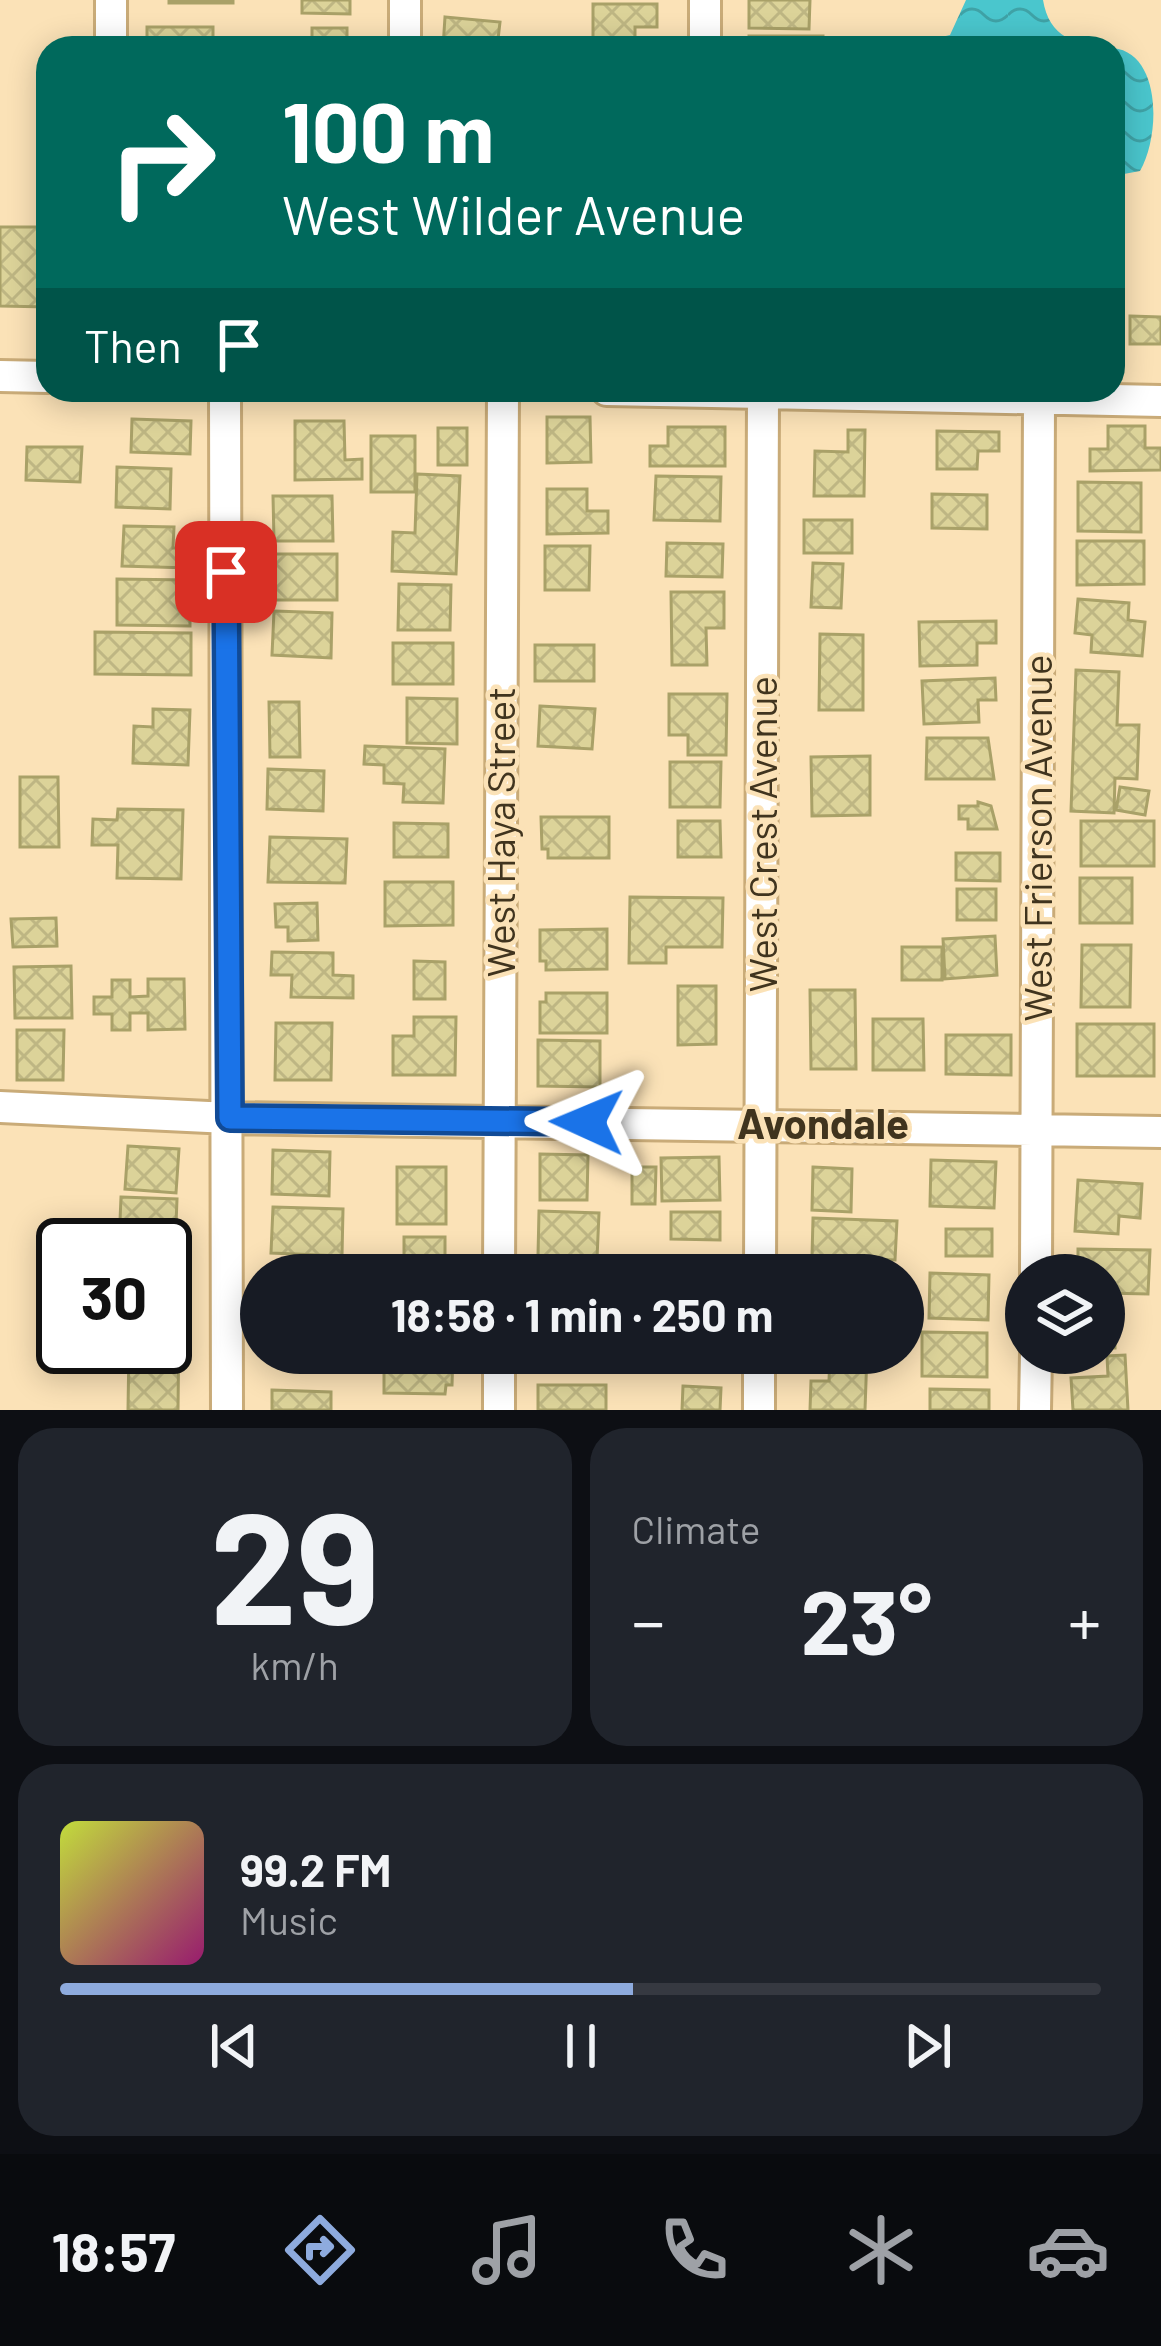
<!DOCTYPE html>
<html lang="en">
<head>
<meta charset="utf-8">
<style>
	body { margin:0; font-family:Barlow,sans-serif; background:#20242c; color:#f1f3f6; height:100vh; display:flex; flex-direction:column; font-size:45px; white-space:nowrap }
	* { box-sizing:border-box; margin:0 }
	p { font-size:39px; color:#9ea1a6 }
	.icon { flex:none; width:66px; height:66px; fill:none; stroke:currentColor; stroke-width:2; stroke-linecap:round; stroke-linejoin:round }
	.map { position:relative; height:1410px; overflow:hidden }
	.panel { display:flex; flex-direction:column; gap:18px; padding:18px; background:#0d0f14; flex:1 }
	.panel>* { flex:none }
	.banner { position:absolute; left:36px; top:36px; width:1089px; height:366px; border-radius:36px; box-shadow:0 6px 30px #0003; background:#00695c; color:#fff; overflow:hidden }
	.tools { position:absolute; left:1005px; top:1254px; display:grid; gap:24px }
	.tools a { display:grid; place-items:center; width:120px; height:120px; border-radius:50%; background:#171b24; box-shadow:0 6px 30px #0003; font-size:60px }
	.speed { position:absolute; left:36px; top:1218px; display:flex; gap:24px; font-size:60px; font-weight:700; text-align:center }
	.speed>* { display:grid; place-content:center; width:156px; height:156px; border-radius:50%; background:#171b24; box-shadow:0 6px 30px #0003; line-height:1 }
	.speed .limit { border:6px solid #111; border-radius:18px; background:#fff; color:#111 }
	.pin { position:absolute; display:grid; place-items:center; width:102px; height:102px; color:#fff; margin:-51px; border-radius:24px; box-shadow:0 6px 18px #0006 }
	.me { position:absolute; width:132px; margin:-66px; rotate:271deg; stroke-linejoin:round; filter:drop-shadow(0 0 9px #0008) }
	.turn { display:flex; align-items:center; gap:42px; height:252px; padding:0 48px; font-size:54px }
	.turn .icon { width:156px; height:156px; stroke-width:2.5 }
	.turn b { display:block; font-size:84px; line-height:102px }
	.then { display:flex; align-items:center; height:114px; padding:0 48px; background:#0003; gap:24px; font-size:45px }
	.big { font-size:90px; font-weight:700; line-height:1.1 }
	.panel .tile { flex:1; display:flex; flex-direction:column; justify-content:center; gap:18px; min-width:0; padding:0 42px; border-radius:36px; background:#20242c }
	.panel .dial { align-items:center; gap:0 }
	.dial b { font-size:156px; line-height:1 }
	.song { display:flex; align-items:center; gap:36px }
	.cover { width:144px; height:144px; border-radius:18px; background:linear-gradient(135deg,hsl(70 70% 55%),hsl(320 70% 35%)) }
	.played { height:12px; border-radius:6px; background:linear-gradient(90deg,#8eabde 55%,#363941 55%) }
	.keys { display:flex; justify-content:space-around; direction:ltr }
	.heat { display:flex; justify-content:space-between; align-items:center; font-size:66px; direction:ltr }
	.panel .tiles { flex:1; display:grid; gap:18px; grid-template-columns:1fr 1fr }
	.tile:last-child { grid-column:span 2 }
	.trip { position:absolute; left:240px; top:1254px; width:684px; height:120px; border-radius:60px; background:#171b24; box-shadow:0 6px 30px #0003; font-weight:700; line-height:120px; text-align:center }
	.tabs { display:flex; height:192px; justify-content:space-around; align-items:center; background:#090b0e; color:#9ea1a6 }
	.tabs .icon { width:84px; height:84px }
	.tabs .active { color:#8eabde }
	.tabs b { font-size:54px; color:#f1f3f6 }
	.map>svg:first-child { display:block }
</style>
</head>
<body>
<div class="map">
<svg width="1161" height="1410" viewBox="0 0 1161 1410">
	<defs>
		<pattern id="water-waves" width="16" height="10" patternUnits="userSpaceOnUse" patternTransform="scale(3)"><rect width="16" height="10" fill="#4ac6cd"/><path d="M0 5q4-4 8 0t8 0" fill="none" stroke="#3fa2a6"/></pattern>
		<pattern id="building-cross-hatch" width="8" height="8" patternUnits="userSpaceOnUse" patternTransform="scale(3)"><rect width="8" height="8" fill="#dcd399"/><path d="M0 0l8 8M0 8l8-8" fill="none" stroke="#beb683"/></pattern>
	</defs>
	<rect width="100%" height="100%" fill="#fbe2b7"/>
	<path fill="url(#water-waves)" d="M 966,0 L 1043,0 C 1049,37 1075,45 1109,48 L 895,48 L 950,35 Z
		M 1113,48 C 1161,53 1161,134 1140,171 L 1113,176 Z"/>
	<path fill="url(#building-cross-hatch)" stroke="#a9a168" stroke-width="3" d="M 169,0 L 233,0 L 233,3 L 169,3 Z
		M 302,0 L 350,0 L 350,14 L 302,13 Z
		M 749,0 L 810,0 L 809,29 L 749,28 Z
		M 593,4 L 657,4 L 657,27 L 635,27 L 635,48 L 593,48 Z
		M 445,17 L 500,22 L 497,48 L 443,48 Z
		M 147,27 L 213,27 L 213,48 L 147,48 Z
		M 312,28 L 347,28 L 347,48 L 312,48 Z
		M 749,36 L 823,36 L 823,48 L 749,48 Z
		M 0,227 L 48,227 L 48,307 L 0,306 Z
		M 1130,316 L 1161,317 L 1161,344 L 1130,344 Z
		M 547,417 L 590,417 L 591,462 L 547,463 Z
		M 132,419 L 191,421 L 190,454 L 131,452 Z
		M 295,421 L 344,421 L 345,460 L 362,459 L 362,479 L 295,480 Z
		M 1108,426 L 1145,426 L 1145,448 L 1161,448 L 1161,470 L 1090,471 L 1090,449 L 1108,449 Z
		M 668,427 L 725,427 L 725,466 L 650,466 L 650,446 L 668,446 Z
		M 438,428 L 467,428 L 467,465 L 438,465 Z
		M 848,430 L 865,430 L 864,496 L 814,496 L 815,451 L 848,452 Z
		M 937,431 L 999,432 L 999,451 L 978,451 L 977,469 L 937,469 Z
		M 371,436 L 415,436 L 415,492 L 371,492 Z
		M 27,447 L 82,447 L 80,482 L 26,480 Z
		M 117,467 L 171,469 L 170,509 L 116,507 Z
		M 417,474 L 460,476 L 456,574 L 392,571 L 393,532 L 415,533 Z
		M 656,476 L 721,477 L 720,521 L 654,520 Z
		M 1078,482 L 1141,483 L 1141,532 L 1078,531 Z
		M 547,489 L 587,489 L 587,511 L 608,511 L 608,533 L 547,534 Z
		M 932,494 L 987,495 L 987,529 L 932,528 Z
		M 273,496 L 332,496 L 333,541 L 274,541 Z
		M 804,520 L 852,520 L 852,553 L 804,553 Z
		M 124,526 L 174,527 L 173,548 L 190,548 L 189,568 L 122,566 Z
		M 1077,541 L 1144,541 L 1144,584 L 1077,585 Z
		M 667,543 L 723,544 L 722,577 L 666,576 Z
		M 545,546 L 590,546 L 589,590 L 545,590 Z
		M 274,554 L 337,554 L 337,600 L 274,600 Z
		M 813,563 L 843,564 L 841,608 L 811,607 Z
		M 117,579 L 190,580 L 190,626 L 117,625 Z
		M 399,584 L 451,585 L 450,630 L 398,630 Z
		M 671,592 L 724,592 L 724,628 L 706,628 L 707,665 L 672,665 Z
		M 1078,599 L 1129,603 L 1128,620 L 1145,622 L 1142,656 L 1091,652 L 1092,635 L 1075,633 Z
		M 274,611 L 332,613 L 331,658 L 272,655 Z
		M 996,621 L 996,643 L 977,643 L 977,665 L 920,666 L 919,622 Z
		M 95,632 L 191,633 L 191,675 L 95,674 Z
		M 820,634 L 863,635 L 863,710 L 819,710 Z
		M 393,643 L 453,643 L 453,684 L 393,684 Z
		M 535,645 L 594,645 L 594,681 L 535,681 Z
		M 1076,670 L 1119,672 L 1117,725 L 1139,725 L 1137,779 L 1115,778 L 1114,813 L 1071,811 Z
		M 995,678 L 996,700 L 978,700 L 979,722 L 924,724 L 922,681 Z
		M 669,694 L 727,694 L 726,755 L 688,755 L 688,735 L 669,735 Z
		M 407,698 L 457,699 L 457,744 L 407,743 Z
		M 269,702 L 299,702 L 300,757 L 270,757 Z
		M 540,706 L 595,709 L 592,749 L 538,746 Z
		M 153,709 L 190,710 L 188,765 L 133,763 L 134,726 L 153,727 Z
		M 927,738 L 988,738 L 994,779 L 926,779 Z
		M 365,746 L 445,749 L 443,803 L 403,802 L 404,784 L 384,783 L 384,765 L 364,764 Z
		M 870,756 L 870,815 L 812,816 L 811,757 Z
		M 670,762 L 721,762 L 720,807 L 670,807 Z
		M 268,769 L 324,771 L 323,811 L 267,809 Z
		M 20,777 L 58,777 L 59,847 L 20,847 Z
		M 1120,787 L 1149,791 L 1145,815 L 1116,810 Z
		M 978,802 L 991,806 L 997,829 L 968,829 L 968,819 L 959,819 L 959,806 L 978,806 Z
		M 118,809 L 183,810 L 181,879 L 117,878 L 118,845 L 92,845 L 93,819 L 117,820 Z
		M 541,817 L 609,817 L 609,858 L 548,858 L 548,849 L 542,849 Z
		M 678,821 L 720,821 L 721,857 L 678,857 Z
		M 1081,821 L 1154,821 L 1154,866 L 1081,866 Z
		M 394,823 L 448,824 L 448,857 L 394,857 Z
		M 270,837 L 347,839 L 345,883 L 268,882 Z
		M 956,853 L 1000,853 L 1000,881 L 956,880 Z
		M 1080,878 L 1132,878 L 1132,923 L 1080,923 Z
		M 385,882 L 453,882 L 453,925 L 385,926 Z
		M 957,889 L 996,889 L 996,920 L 957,920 Z
		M 630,897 L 723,898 L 722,947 L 666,947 L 666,963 L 629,963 Z
		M 317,903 L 318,940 L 288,941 L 288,927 L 276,927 L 275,904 Z
		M 56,918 L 57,946 L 13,947 L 11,919 Z
		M 607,929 L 607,969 L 546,970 L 546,961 L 540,961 L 540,930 Z
		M 995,936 L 997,975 L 945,979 L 943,939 Z
		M 1082,945 L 1131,945 L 1130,1007 L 1081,1007 Z
		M 902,947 L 942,947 L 942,980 L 902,980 Z
		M 272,952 L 333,953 L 333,975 L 353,976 L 353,998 L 291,997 L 292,975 L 271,975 Z
		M 414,961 L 445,962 L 445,999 L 414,999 Z
		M 71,966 L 72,1018 L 15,1018 L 14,967 Z
		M 148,979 L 184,979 L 185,1029 L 148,1030 L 148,1013 L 130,1013 L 130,1030 L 112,1030 L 112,1014 L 94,1014 L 94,997 L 112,997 L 112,980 L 130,980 L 130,997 L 148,996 Z
		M 678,986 L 716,986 L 716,1044 L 678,1045 Z
		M 810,990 L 855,990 L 856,1069 L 811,1069 Z
		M 546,993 L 607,993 L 607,1033 L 540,1033 L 540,1002 L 546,1002 Z
		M 414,1017 L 456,1017 L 455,1075 L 393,1075 L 393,1036 L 414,1036 Z
		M 873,1019 L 923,1019 L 924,1070 L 873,1070 Z
		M 276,1023 L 332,1023 L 331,1080 L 275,1080 Z
		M 1077,1024 L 1154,1024 L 1154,1076 L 1077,1076 Z
		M 17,1030 L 64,1030 L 63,1080 L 17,1080 Z
		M 946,1035 L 1011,1035 L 1011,1075 L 946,1074 Z
		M 538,1040 L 600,1041 L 600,1087 L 538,1086 Z
		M 128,1146 L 179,1149 L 176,1193 L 125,1189 Z
		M 273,1150 L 330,1152 L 329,1196 L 272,1194 Z
		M 540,1154 L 588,1155 L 587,1200 L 540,1200 Z
		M 719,1157 L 720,1200 L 662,1201 L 661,1158 Z
		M 931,1160 L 996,1162 L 994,1208 L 930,1206 Z
		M 397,1167 L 446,1167 L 446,1224 L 397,1224 Z
		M 632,1167 L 656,1167 L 655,1204 L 632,1204 Z
		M 813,1167 L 852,1169 L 851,1212 L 812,1210 Z
		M 1078,1180 L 1142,1184 L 1140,1218 L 1119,1216 L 1118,1234 L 1075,1231 Z
		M 121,1197 L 177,1199 L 175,1250 L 119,1245 Z
		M 273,1207 L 343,1209 L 342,1256 L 271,1253 Z
		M 539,1211 L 599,1213 L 597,1259 L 538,1256 Z
		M 671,1212 L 720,1212 L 720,1240 L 671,1239 Z
		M 813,1218 L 897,1221 L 895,1260 L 812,1257 Z
		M 946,1229 L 992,1229 L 992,1256 L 946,1256 Z
		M 404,1237 L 445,1237 L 445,1275 L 404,1275 Z
		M 1078,1249 L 1150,1250 L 1148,1294 L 1104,1293 L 1104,1275 L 1078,1275 Z
		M 165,1262 L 177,1262 L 175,1306 L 165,1306 Z
		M 272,1264 L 330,1265 L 330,1275 L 272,1275 Z
		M 588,1265 L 618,1265 L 618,1275 L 588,1275 Z
		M 930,1273 L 989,1275 L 988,1320 L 929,1318 Z
		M 1104,1315 L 1115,1315 L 1115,1348 L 1104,1348 Z
		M 165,1321 L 179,1321 L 178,1410 L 128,1410 L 129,1347 L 165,1347 Z
		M 922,1332 L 987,1333 L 987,1377 L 922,1376 Z
		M 304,1353 L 337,1353 L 338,1371 L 305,1371 Z
		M 384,1353 L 453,1353 L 452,1385 L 446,1385 L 445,1394 L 384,1393 Z
		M 657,1353 L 719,1353 L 719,1372 L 657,1371 Z
		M 830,1353 L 867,1353 L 865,1410 L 810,1410 L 811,1381 L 829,1381 Z
		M 1125,1355 L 1128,1410 L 1073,1410 L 1071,1378 L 1108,1376 L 1107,1356 Z
		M 538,1385 L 606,1385 L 606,1410 L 538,1410 Z
		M 683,1386 L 721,1388 L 720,1410 L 682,1410 Z
		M 930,1389 L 989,1390 L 989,1410 L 930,1410 Z
		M 272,1390 L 331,1392 L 331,1410 L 272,1410 Z"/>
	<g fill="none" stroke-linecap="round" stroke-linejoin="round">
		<defs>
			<path id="minor" d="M 111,48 L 111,0
				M 405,48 L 405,0
				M 705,48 L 705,0
				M 0,376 L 48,377
				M 225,390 L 227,1410
				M 607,390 L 1161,401
				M 0,1107 L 229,1118 L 1161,1132
				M 499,1275 L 503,390
				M 760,1275 L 763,394
				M 1036,1275 L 1039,400
				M 499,1410 L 499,1353
				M 759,1410 L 759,1353
				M 1035,1410 L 1036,1353"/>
		</defs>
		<use href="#minor" stroke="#c9ab78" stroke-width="36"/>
		<use href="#minor" stroke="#fff" stroke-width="30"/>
	</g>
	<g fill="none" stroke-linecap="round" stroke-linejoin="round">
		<defs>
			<path id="route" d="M 226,572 L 230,1118 L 587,1122"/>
		</defs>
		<use href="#route" stroke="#114b97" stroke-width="30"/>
		<use href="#route" stroke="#1a73e8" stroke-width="21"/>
	</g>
	<g text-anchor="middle" stroke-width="9" stroke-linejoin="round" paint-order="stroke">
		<g font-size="39" fill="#40341e" stroke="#fbe2b7">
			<text transform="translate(501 832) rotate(-90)" y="14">West Haya Street</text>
			<text transform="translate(763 834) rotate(-90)" y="14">West Crest Avenue</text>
			<text transform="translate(1038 838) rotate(-90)" y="14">West Frierson Avenue</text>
		</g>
		<g font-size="42" font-weight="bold" fill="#40341e" stroke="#fbe2b7">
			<text x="823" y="1139">Avondale</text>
		</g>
	</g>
</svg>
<div class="tools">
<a><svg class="icon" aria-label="layers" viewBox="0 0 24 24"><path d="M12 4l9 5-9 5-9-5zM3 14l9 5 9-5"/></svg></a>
</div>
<div class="speed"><div class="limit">30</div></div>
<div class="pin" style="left:226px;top:572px;background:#d93025"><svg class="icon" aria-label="arrive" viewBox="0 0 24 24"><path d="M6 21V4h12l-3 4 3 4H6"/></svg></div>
<svg class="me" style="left:587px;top:1122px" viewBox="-20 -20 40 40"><path d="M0-17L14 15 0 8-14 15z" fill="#1a73e8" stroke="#fff" stroke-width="4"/></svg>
<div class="trip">18:58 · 1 min · 250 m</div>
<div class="banner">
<div class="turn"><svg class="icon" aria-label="right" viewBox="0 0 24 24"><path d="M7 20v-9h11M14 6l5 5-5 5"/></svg><div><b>100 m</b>West Wilder Avenue</div></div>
<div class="then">Then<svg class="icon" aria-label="arrive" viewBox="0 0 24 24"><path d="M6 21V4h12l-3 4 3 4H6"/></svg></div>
</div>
</div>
<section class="panel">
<div class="tiles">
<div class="tile dial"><b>29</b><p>km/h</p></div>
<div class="tile"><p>Climate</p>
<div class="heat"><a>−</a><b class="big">23°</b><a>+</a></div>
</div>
<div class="tile">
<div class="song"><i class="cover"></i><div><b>99.2 FM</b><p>Music</p></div></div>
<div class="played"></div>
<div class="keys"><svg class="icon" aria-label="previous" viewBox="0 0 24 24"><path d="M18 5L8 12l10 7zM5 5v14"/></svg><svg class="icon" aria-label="pause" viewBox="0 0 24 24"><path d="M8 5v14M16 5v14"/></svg><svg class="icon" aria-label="next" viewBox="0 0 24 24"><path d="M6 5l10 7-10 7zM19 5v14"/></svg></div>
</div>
</div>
</section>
<nav class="tabs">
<b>18:57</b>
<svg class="icon active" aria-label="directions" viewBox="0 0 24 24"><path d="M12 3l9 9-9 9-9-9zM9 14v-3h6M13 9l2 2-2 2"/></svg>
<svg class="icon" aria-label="music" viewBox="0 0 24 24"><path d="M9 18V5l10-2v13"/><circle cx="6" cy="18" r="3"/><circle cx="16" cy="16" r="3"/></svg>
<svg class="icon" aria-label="phone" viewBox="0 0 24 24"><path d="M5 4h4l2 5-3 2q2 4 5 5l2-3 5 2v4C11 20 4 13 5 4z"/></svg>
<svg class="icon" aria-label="climate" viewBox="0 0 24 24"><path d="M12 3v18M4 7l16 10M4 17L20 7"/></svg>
<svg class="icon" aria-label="car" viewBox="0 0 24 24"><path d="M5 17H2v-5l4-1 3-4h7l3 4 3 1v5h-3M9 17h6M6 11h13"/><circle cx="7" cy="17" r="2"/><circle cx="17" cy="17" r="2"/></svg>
</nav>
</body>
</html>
